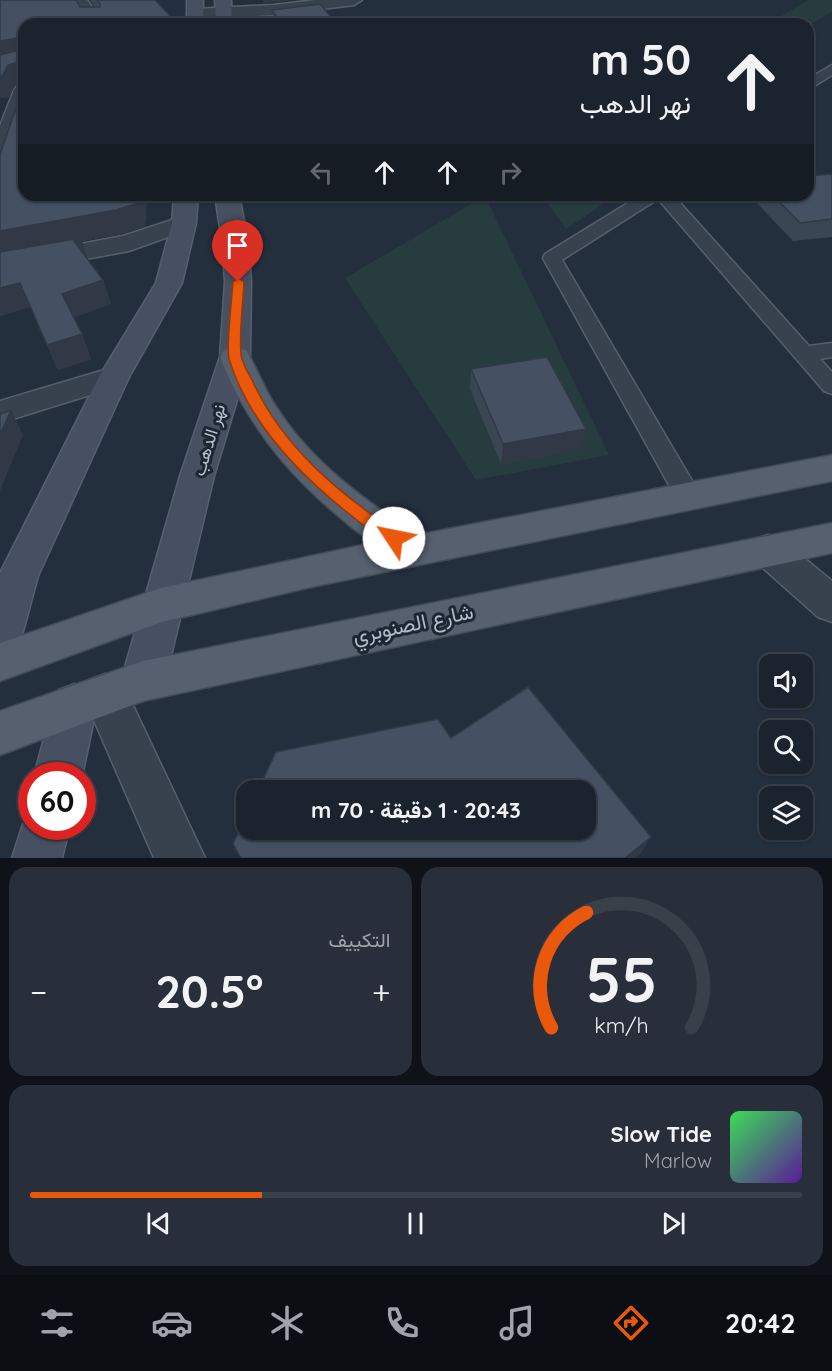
<!DOCTYPE html>
<html lang="ar">
<head>
<meta charset="utf-8">
<style>
	body { margin:0; font-family:Quicksand,Vazirmatn,sans-serif; background:#282f3a; color:#f1f3f6; direction:rtl; height:100vh; display:flex; flex-direction:column; font-size:22px; white-space:nowrap }
	* { box-sizing:border-box; margin:0 }
	p { font-size:20px; color:#a0a4aa }
	.icon { flex:none; width:33px; height:33px; fill:none; stroke:currentColor; stroke-width:2; stroke-linecap:round; stroke-linejoin:round }
	.map { position:relative; height:858px; overflow:hidden; direction:ltr }
	.drawer { display:flex; flex-direction:column; gap:9px; padding:9px; background:#0f1319; flex:1 }
	.drawer>* { flex:none }
	.top-card { position:absolute; left:18px; top:18px; width:796px; height:183px; border-radius:18px; box-shadow:0 2px 4px #0004,0 0 0 2px #39404a; direction:rtl; background:#1b232e; color:#f1f3f6; overflow:hidden }
	.tools { position:absolute; left:759px; top:654px; display:grid; gap:12px }
	.tools a { display:grid; place-items:center; width:54px; height:54px; border-radius:12px; background:#1b232e; box-shadow:0 2px 4px #0004,0 0 0 2px #39404a; font-size:30px }
	.speed { position:absolute; left:18px; top:762px; display:flex; gap:12px; font-size:30px; font-weight:700; text-align:center }
	.speed>* { display:grid; place-content:center; width:78px; height:78px; border-radius:50%; background:#1b232e; box-shadow:0 2px 4px #0004,0 0 0 2px #39404a; line-height:1 }
	.speed .limit { border:9px solid #d22; background:#fff; color:#111 }
	.pin { position:absolute; display:grid; place-items:center; width:51px; height:51px; color:#fff; margin:-62px -26px; border-radius:50% 50% 50% 0; rotate:-45deg; box-shadow:0 0 6px #0007 }
	.pin .icon { rotate:45deg }
	.me { position:absolute; width:66px; margin:-33px; rotate:304deg; stroke-linejoin:round; filter:drop-shadow(0 0 4px #0008) }
	.turn { display:flex; align-items:center; gap:21px; height:126px; padding:0 24px; font-size:27px }
	.turn .icon { width:78px; height:78px; stroke-width:2.5 }
	.turn b { display:block; font-size:42px; line-height:51px }
	.lanes { display:flex; align-items:center; height:57px; padding:0 24px; background:#0003; justify-content:center; gap:30px; direction:ltr }
	.lanes .off { opacity:.35 }
	.big { font-size:45px; font-weight:700; line-height:1.1 }
	.drawer .widget { flex:1; display:flex; flex-direction:column; justify-content:center; gap:9px; min-width:0; padding:0 21px; border-radius:18px; background:#282f3a }
	.drawer .dial { align-items:center; gap:0 }
	.dial svg { height:156px; overflow:visible; fill:none; stroke:#39404a; stroke-width:7; stroke-linecap:round; text-anchor:middle }
	.dial text { fill:#f1f3f6; stroke:none }
	.song { display:flex; align-items:center; gap:18px }
	.cover { width:72px; height:72px; border-radius:9px; background:linear-gradient(135deg,hsl(130 70% 55%),hsl(270 70% 35%)) }
	.played { height:6px; border-radius:3px; background:linear-gradient(90deg,#ea580c 30%,#39404a 30%) }
	.keys { display:flex; justify-content:space-around; direction:ltr }
	.heat { display:flex; justify-content:space-between; align-items:center; font-size:33px; direction:ltr }
	.drawer .tiles { flex:1; display:grid; gap:9px; grid-template-columns:1fr 1fr }
	.widget:last-child { grid-column:span 2 }
	.trip { position:absolute; left:236px; top:780px; width:360px; height:60px; border-radius:18px; background:#1b232e; box-shadow:0 2px 4px #0004,0 0 0 2px #39404a; font-weight:700; line-height:60px; text-align:center; direction:rtl }
	.tabs { display:flex; height:96px; justify-content:space-around; align-items:center; background:#0b0e12; color:#a0a4aa }
	.tabs .icon { width:42px; height:42px }
	.tabs .active { color:#ea580c }
	.tabs b { font-size:27px; color:#f1f3f6 }
	.map>svg:first-child { display:block }
</style>
</head>
<body>
<div class="map">
<svg width="832" height="858" viewBox="0 0 832 858">
	<rect width="100%" height="100%" fill="#242f3e"/>
	<path fill="#263c3f" d="M 808,0 L 832,0 L 832,12 L 809,25 L 768,24 Z
		M 542,195 L 617,195 L 566,229 Z
		M 485,196 L 609,455 L 476,480 L 345,278 Z"/>
	<g fill="none" stroke-linecap="round" stroke-linejoin="round">
		<defs>
			<path id="service" d="M 832,65 L 832,75 L 808,90 L 808,79 Z
				M 641,195 L 673,195 L 809,346 L 832,343 L 832,357 L 820,359 L 832,372 L 832,394 L 824,391 L 658,199 L 562,260 L 701,496 L 697,503 L 688,506 L 679,503 L 543,258 L 545,254 Z"/>
			<path id="minor" d="M 71,0 L 87,0 L 103,24 L 87,24 Z
				M 316,0 L 362,0 L 354,5 L 273,15 L 195,19 L 187,14 L 195,9 L 273,5 Z
				M 24,84 L 24,116 L 11,153 L 8,158 L 0,159 L 0,126 L 14,90 L 17,86 Z
				M 184,216 L 193,218 L 196,223 L 193,228 L 129,251 L 0,275 L 0,259 L 123,236 Z
				M 114,367 L 125,370 L 129,377 L 125,384 L 0,423 L 0,401 Z
				M 768,535 L 781,539 L 832,581 L 832,622 L 818,617 L 755,561 L 749,550 L 755,539 Z
				M 105,674 L 121,680 L 205,858 L 154,858 L 83,695 L 89,680 Z"/>
			<path id="secondary" d="M 187,0 L 203,0 L 203,24 L 187,24 Z
				M 215,0 L 231,0 L 232,24 L 216,24 Z
				M 174,195 L 198,195 L 196,223 L 182,283 L 129,377 L 38,576 L 21,639 L 15,652 L 0,658 L 0,573 L 99,377 L 156,283 L 172,223 Z
				M 215,195 L 239,195 L 248,242 L 251,282 L 250,357 L 214,476 L 165,681 L 158,695 L 143,701 L 128,695 L 121,681 L 180,476 L 220,357 L 225,282 L 222,242 Z
				M 75,684 L 91,690 L 97,705 L 82,776 L 34,776 L 53,705 L 59,690 Z
				M 32,807 L 32,826 L 70,826 L 62,858 L 12,858 L 28,809 Z"/>
			<path id="primary" d="M 235,347 L 246,350 C 258,370 265,392 279,411 C 313,463 366,501 417,535 L 832,455 L 832,481 L 311,587 L 162,622 L 0,681 L 0,643 L 161,588 L 372,543 C 303,491 252,438 220,357 L 224,350 Z
				M 832,523 L 832,553 L 143,701 L 0,755 L 0,711 L 143,661 Z"/>
		</defs>
		<use href="#service" stroke="#565f6c" stroke-width="3"/>
		<use href="#minor" stroke="#565f6c" stroke-width="3"/>
		<use href="#secondary" stroke="#565f6c" stroke-width="3"/>
		<use href="#primary" stroke="#414a57" stroke-width="3"/>
		<use href="#service" fill="#38414e" fill-rule="evenodd"/>
		<use href="#minor" fill="#38414e" fill-rule="evenodd"/>
		<use href="#secondary" fill="#465061" fill-rule="evenodd"/>
		<use href="#primary" fill="#56606e" fill-rule="evenodd"/>
	</g>
	<path fill="#3b4654" d="M 0,0 L 76,0 L 80,7 L 94,7 L 90,0 L 155,0 L 172,18 L 174,24 L 24,24 L 24,195 L 147,195 L 145,226 L 122,234 L 82,241 L 88,260 L 103,280 L 111,304 L 74,317 L 82,334 L 91,359 L 58,370 L 30,307 L 0,316 L 0,154 L 24,87 L 22,82 L 15,85 L 9,97 L 0,98 Z
		M 272,10 L 331,17 L 332,24 L 277,24 L 273,17 Z
		M 832,174 L 832,237 L 793,241 L 753,199 L 755,195 L 808,195 Z
		M 471,369 L 582,449 L 501,464 L 470,389 Z"/>
	<path fill="#303945" d="M 263,0 L 295,0 L 263,3 Z
		M 331,17 L 332,24 L 281,24 L 281,23 Z
		M 172,18 L 174,24 L 152,24 L 152,22 Z
		M 17,38 L 24,58 L 0,62 L 0,41 Z
		M 17,62 L 21,74 L 24,74 L 24,88 L 22,82 L 15,85 L 9,97 L 0,98 L 0,76 L 8,65 Z
		M 139,195 L 147,195 L 145,226 L 122,234 L 82,241 L 89,262 L 0,257 L 0,231 Z
		M 103,280 L 111,304 L 72,318 L 62,294 Z
		M 20,283 L 30,307 L 0,316 L 0,288 Z
		M 82,334 L 91,359 L 58,370 L 47,345 Z
		M 11,410 L 23,435 L 0,491 L 0,435 Z
		M 586,429 L 582,449 L 501,464 L 503,444 Z
		M 651,837 L 641,853 L 635,858 L 625,858 Z"/>
	<path fill="#455162" stroke="#303945" stroke-width="1.5" d="M 0,0 L 76,0 L 80,7 L 100,7 L 100,4 L 97,0 L 155,0 L 172,18 L 152,22 L 152,24 L 24,24 L 24,74 L 19,75 L 19,64 L 17,62 L 8,65 L 2,76 L 0,76 L 0,55 L 20,50 L 20,41 L 17,38 L 0,41 Z
		M 320,4 L 331,17 L 281,23 L 272,10 Z
		M 24,86 L 24,195 L 139,195 L 139,203 L 116,210 L 0,231 L 0,154 Z
		M 832,174 L 832,219 L 800,223 L 773,195 L 808,195 L 808,176 Z
		M 81,238 L 74,241 L 103,280 L 62,294 L 82,334 L 47,345 L 20,283 L 0,288 L 0,252 Z
		M 547,357 L 586,429 L 503,444 L 471,369 Z
		M 11,410 L 0,435 L 0,414 Z
		M 528,687 L 651,837 L 625,858 L 241,858 L 233,844 L 246,817 L 246,830 L 585,830 L 585,790 L 258,790 L 276,752 L 438,719 L 451,738 Z"/>
	<path fill="#ea580c" stroke="#983908" stroke-width="1.5" d="M 238,278 L 244,282 C 243,305 239,331 241,355 C 242,363 248,373 252,380 C 282,447 340,494 399,534 L 401,538 L 399,543 L 394,545 L 388,543 C 324,498 253,437 229,359 C 226,347 232,298 233,282 Z"/>
	<g text-anchor="middle" stroke-width="6" stroke-linejoin="round" paint-order="stroke">
		<g font-size="18" fill="#b4bcc9" stroke="#1d2633">
			<text transform="translate(209 440) rotate(-73)" y="6">نهر الدهب</text>
		</g>
		<g font-size="21" fill="#b4bcc9" stroke="#1d2633">
			<text transform="translate(413 624) rotate(-12)" y="7">شارع الصنوبري</text>
		</g>
	</g>
</svg>
<div class="tools">
<a><svg class="icon" aria-label="sound" viewBox="0 0 24 24"><path d="M4 9h4l5-4v14l-5-4H4zM17 9q2 3 0 6"/></svg></a>
<a><svg class="icon" aria-label="search" viewBox="0 0 24 24"><circle cx="10" cy="10" r="6"/><path d="M15 15l6 6"/></svg></a>
<a><svg class="icon" aria-label="layers" viewBox="0 0 24 24"><path d="M12 4l9 5-9 5-9-5zM3 14l9 5 9-5"/></svg></a>
</div>
<div class="speed"><div class="limit">60</div></div>
<div class="pin" style="left:238px;top:282px;background:#d93025"><svg class="icon" aria-label="arrive" viewBox="0 0 24 24"><path d="M6 21V4h12l-3 4 3 4H6"/></svg></div>
<svg class="me" style="left:394px;top:538px" viewBox="-20 -20 40 40"><circle r="19" fill="#fff"/><path d="M0-13L10 11 0 6-10 11z" fill="#ea580c"/></svg>
<div class="trip">20:43 · 1 دقيقة · 70 m</div>
<div class="top-card">
<div class="turn"><svg class="icon" aria-label="ahead" viewBox="0 0 24 24"><path d="M12 20V5M6 11l6-6 6 6"/></svg><div><b>50 m</b>نهر الدهب</div></div>
<div class="lanes"><svg class="icon off" aria-label="left" viewBox="0 0 24 24"><path d="M17 20v-9H6M10 6l-5 5 5 5"/></svg><svg class="icon" aria-label="ahead" viewBox="0 0 24 24"><path d="M12 20V5M6 11l6-6 6 6"/></svg><svg class="icon" aria-label="ahead" viewBox="0 0 24 24"><path d="M12 20V5M6 11l6-6 6 6"/></svg><svg class="icon off" aria-label="right" viewBox="0 0 24 24"><path d="M7 20v-9h11M14 6l5 5-5 5"/></svg></div>
</div>
</div>
<section class="drawer">
<div class="tiles">
<div class="widget dial"><svg viewBox="0 0 100 80">
<path d="M14 69A42 42 0 1 1 86 69"/>
<path d="M14 69A42 42 0 0 1 32 10" stroke="#ea580c"/>
<text x="50" y="56" font-size="32" font-weight="700">55</text>
<text x="50" y="72" font-size="11">km/h</text>
</svg></div>
<div class="widget"><p>التكييف</p>
<div class="heat"><a>−</a><b class="big">20.5°</b><a>+</a></div>
</div>
<div class="widget">
<div class="song"><i class="cover"></i><div><b>Slow Tide</b><p>Marlow</p></div></div>
<div class="played"></div>
<div class="keys"><svg class="icon" aria-label="previous" viewBox="0 0 24 24"><path d="M18 5L8 12l10 7zM5 5v14"/></svg><svg class="icon" aria-label="pause" viewBox="0 0 24 24"><path d="M8 5v14M16 5v14"/></svg><svg class="icon" aria-label="next" viewBox="0 0 24 24"><path d="M6 5l10 7-10 7zM19 5v14"/></svg></div>
</div>
</div>
</section>
<nav class="tabs">
<b>20:42</b>
<svg class="icon active" aria-label="directions" viewBox="0 0 24 24"><path d="M12 3l9 9-9 9-9-9zM9 14v-3h6M13 9l2 2-2 2"/></svg>
<svg class="icon" aria-label="music" viewBox="0 0 24 24"><path d="M9 18V5l10-2v13"/><circle cx="6" cy="18" r="3"/><circle cx="16" cy="16" r="3"/></svg>
<svg class="icon" aria-label="phone" viewBox="0 0 24 24"><path d="M5 4h4l2 5-3 2q2 4 5 5l2-3 5 2v4C11 20 4 13 5 4z"/></svg>
<svg class="icon" aria-label="climate" viewBox="0 0 24 24"><path d="M12 3v18M4 7l16 10M4 17L20 7"/></svg>
<svg class="icon" aria-label="car" viewBox="0 0 24 24"><path d="M5 17H2v-5l4-1 3-4h7l3 4 3 1v5h-3M9 17h6M6 11h13"/><circle cx="7" cy="17" r="2"/><circle cx="17" cy="17" r="2"/></svg>
<svg class="icon" aria-label="filters" viewBox="0 0 24 24"><path d="M4 7h16M4 17h16"/><circle cx="9" cy="7" r="2"/><circle cx="15" cy="17" r="2"/></svg>
</nav>
</body>
</html>
